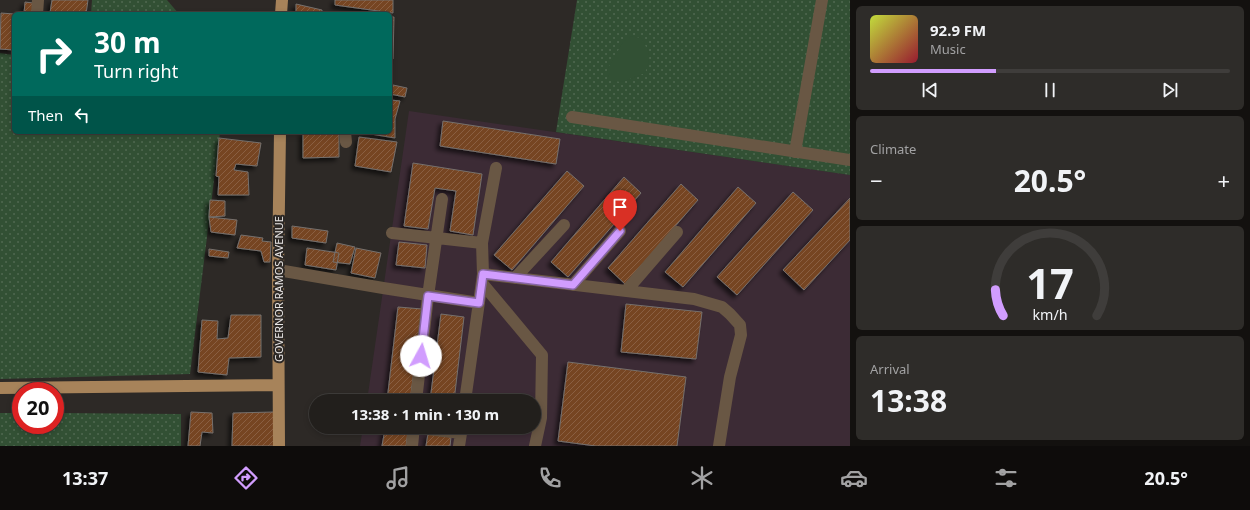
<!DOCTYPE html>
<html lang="en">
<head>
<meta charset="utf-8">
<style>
	body { margin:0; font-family:"Noto Sans",sans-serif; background:#2e2c29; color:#f1f3f6; height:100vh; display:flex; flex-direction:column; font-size:15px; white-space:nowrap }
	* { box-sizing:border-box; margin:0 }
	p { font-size:13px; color:#a2a2a3 }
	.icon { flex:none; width:22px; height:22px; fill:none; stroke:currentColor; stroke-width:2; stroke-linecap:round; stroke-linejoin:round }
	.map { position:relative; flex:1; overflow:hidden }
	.side { display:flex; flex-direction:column; gap:6px; padding:6px; background:#13110f; width:400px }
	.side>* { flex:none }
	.guide { position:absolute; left:12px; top:12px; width:380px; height:122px; border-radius:6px; box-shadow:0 2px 6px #0003,0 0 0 1px #3f3d3b; background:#00695c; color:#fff; overflow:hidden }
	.speed { position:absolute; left:12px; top:382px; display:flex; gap:8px; font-size:20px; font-weight:700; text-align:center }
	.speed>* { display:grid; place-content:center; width:52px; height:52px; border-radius:50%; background:#221f1c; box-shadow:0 2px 6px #0003,0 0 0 1px #3f3d3b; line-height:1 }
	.speed .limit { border:6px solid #d22; background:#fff; color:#111 }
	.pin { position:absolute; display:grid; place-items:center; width:34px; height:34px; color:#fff; margin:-41px -17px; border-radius:50% 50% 50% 0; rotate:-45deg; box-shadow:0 0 4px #0007 }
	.pin .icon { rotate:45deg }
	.me { position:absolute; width:44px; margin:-22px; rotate:6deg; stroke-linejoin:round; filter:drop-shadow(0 0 3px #0008) }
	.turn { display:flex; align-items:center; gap:14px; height:84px; padding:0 16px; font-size:18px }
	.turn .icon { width:52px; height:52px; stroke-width:2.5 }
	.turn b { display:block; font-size:28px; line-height:34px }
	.then { display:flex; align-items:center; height:38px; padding:0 16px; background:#0003; gap:8px; font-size:15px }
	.big { font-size:30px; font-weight:700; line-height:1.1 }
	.side .tile { flex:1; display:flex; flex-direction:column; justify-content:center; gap:6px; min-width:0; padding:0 14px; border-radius:6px; background:#2e2c29 }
	.side .dial { align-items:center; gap:0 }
	.dial svg { height:104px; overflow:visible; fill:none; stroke:#3f3d3b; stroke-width:7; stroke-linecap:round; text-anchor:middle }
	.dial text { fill:#f1f3f6; stroke:none }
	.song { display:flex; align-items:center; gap:12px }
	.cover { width:48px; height:48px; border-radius:6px; background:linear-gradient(135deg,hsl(70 70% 55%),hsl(350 70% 35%)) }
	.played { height:4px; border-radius:2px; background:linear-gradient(90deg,#d19dfe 35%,#3f3d3b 35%) }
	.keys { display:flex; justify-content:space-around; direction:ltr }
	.heat { display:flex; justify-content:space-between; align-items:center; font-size:22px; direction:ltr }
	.trip { position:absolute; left:309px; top:394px; width:232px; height:40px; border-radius:20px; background:#221f1c; box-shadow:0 2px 6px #0003,0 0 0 1px #3f3d3b; font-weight:700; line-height:40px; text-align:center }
	.tab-bar { display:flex; height:64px; justify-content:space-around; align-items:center; background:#0e0c0b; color:#a2a2a3 }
	.tab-bar .icon { width:28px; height:28px }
	.tab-bar .on { color:#d19dfe }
	.tab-bar b { font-size:18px; color:#f1f3f6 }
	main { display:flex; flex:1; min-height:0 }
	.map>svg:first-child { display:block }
</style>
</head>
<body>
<main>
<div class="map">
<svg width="850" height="446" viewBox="0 0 850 446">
	<defs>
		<pattern id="green-dots" width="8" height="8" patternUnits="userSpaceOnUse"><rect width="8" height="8" fill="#325034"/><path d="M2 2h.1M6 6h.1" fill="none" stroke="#506951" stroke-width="1.8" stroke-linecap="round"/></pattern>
		<pattern id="building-hatch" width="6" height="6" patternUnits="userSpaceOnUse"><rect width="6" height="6" fill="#764422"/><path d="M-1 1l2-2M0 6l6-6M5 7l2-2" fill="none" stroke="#8a5f42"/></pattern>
		<filter id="shadow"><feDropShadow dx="-3.5" dy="3.5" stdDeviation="2" flood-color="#0009"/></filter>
	</defs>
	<rect width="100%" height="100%" fill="#2d2926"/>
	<path fill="#3c2b35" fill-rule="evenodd" d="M 409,111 L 850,175 L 850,198 L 783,270 L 804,290 L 850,240 L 850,446 L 677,446 L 686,377 L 568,362 L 558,441 L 596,446 L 450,446 L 428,434 L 426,446 L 406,446 L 408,431 L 385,429 L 382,446 L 360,446 L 363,427 L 534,427 L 534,401 L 454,401 L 464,317 L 430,401 L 410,401 L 421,309 L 398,307 L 387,401 L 367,401 ZM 414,164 L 482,174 L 473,234 L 450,231 L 456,191 L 435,188 L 428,229 L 404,226 ZM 567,171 L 584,186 L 511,270 L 494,255 ZM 624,178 L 641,193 L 568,277 L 551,262 ZM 681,184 L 698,200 L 625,284 L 608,268 ZM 738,188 L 756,203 L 683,287 L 665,271 Z"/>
	<path fill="url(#green-dots)" d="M 92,0 L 167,0 L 179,14 L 91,14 Z
		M 577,0 L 850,0 L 850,175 L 556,132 Z
		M 0,53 L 14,55 L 14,132 L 220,132 L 190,374 L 0,379 Z
		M 0,413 L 21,413 L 21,425 L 55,425 L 55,413 L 181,414 L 181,446 L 0,446 Z"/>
	<path fill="#325034" d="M 630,36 L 641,38 C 650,54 652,55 645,73 L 622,82 L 613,81 L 609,77 L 607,70 L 623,42 Z"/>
	<path fill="url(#building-hatch)" stroke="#75706d" filter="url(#shadow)" d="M 52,0 L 88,0 L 86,14 L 50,13 Z
		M 335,0 L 393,0 L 393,13 L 335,5 Z
		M 25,2 L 33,3 L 32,14 L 24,14 Z
		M 296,4 L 322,10 L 322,14 L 296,14 Z
		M 1,13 L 14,14 L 14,50 L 0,49 Z
		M 390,17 L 394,17 L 393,59 L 390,59 Z
		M 393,85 L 407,88 L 405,97 L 390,94 Z
		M 390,100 L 400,101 L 395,119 L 395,138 L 359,132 L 390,132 Z
		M 443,121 L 560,139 L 556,164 L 440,146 Z
		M 303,132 L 339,133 L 339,157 L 303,158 Z
		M 359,137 L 397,142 L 391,172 L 355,166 Z
		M 219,138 L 261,143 L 257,166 L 236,164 L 234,170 L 248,172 L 249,195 L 218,195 L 219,177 L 216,176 Z
		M 413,163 L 482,174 L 473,235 L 450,231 L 456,191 L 435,188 L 428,229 L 404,226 Z
		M 567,171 L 584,186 L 512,270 L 494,255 Z
		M 624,177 L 641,193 L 568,277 L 551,262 Z
		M 681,184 L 698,200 L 625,284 L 608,268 Z
		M 738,187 L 756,203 L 683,287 L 665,272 Z
		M 793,192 L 813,210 L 737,295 L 717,277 Z
		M 850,198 L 850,240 L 804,290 L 783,270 Z
		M 210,200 L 225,201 L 225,216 L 209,217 Z
		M 209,217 L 237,220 L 235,235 L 211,232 Z
		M 292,226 L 328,231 L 326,243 L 292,238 Z
		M 241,235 L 263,238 L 262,241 L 271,242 L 270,262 L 264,262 L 261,251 L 237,248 Z
		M 399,242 L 427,245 L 425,268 L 396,265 Z
		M 337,243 L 355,247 L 350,264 L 333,262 Z
		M 307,248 L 339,253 L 336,270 L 305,265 Z
		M 356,248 L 381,253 L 375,278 L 351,273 Z
		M 209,249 L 229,252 L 228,258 L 209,256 Z
		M 626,304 L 702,312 L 696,359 L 621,352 Z
		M 398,307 L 422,309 L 410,401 L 387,401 Z
		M 441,314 L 464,317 L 454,401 L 430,401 Z
		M 231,315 L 261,315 L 261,357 L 229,358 L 227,375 L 198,372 L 202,320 L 218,321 L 217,339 L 228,338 Z
		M 568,362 L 686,377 L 677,446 L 596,446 L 558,441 Z
		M 191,412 L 212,413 L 213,433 L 202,432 L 200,446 L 188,446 Z
		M 274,412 L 274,446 L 232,446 L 233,413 Z
		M 385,429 L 408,431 L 406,446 L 382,446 Z
		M 428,434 L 451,437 L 450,446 L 426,446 Z"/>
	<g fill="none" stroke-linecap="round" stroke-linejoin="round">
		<path stroke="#695744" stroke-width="12" d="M 37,14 L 38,0
			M 572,117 L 850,160
			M 345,132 L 346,142
			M 795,152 L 822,0
			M 392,233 L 482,243 L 483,274
			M 482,243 L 496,168
			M 278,270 L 383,288 L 479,303
			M 515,278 L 564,225
			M 482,283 L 542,355 L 541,418 L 535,446
			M 573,285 L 620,231
			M 626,291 L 677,232
			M 416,401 L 428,296 L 442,199
			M 465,401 L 483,274 L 694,299 L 722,307 L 730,314 L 740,325 L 741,335 L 730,377 L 719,446
			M 410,427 L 461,433
			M 412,446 L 414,427
			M 459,446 L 462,427"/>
		<path stroke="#a7835a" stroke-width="12" d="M 281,14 L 282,0
			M 0,388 L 278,385
			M 279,446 L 278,270 L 280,132"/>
	</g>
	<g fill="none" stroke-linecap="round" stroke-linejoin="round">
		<defs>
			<path id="route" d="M 421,356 L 428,296 L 479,303 L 483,274 L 573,285 L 620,231"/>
		</defs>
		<use href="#route" stroke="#8866a5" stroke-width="10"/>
		<use href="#route" stroke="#d19dfe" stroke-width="7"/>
	</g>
	<g text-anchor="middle" stroke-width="4" stroke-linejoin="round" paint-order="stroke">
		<g font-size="11" fill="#e8e5e4" stroke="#2d2926">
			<text transform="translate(279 289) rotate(-90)" y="4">GOVERNOR RAMOS AVENUE</text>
		</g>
	</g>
</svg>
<div class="speed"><div class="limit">20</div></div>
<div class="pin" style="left:620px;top:231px;background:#d93025"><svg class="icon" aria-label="arrive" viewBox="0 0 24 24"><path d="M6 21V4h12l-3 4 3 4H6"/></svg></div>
<svg class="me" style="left:421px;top:356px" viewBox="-20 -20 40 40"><circle r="19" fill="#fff"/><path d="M0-13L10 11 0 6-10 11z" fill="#d19dfe"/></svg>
<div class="trip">13:38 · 1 min · 130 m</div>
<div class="guide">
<div class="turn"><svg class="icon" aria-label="right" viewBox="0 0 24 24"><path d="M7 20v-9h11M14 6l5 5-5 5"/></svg><div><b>30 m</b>Turn right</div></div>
<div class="then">Then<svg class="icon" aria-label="left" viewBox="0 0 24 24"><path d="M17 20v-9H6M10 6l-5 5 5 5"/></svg></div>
</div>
</div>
<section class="side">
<div class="tile">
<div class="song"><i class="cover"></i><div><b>92.9 FM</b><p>Music</p></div></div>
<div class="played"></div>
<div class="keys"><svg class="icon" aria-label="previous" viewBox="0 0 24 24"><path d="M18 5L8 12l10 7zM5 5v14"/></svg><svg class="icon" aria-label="pause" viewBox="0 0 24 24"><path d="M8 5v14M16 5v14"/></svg><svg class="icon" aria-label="next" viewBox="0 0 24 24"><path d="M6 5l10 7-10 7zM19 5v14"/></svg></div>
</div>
<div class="tile"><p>Climate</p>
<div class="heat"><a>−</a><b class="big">20.5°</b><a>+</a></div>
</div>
<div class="tile dial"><svg viewBox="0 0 100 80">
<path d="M14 69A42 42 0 1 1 86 69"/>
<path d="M14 69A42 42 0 0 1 8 49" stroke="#d19dfe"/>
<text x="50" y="56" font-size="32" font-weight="700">17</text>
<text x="50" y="72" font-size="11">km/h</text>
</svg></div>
<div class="tile"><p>Arrival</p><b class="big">13:38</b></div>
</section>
</main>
<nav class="tab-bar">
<b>13:37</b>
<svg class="icon on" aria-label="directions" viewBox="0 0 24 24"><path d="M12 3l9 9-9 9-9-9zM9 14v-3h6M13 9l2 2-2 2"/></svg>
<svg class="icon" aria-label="music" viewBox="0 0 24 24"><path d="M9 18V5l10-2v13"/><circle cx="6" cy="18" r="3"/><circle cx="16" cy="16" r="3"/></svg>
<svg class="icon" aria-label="phone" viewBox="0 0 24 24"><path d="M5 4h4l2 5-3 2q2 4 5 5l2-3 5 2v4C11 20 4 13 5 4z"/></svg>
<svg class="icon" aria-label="climate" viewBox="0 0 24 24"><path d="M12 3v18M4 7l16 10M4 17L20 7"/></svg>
<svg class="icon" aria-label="car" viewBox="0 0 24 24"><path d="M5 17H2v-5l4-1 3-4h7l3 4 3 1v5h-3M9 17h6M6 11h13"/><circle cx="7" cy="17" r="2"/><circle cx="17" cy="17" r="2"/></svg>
<svg class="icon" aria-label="filters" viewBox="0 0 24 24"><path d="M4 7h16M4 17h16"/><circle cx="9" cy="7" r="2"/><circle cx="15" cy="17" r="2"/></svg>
<b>20.5°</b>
</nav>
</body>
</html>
